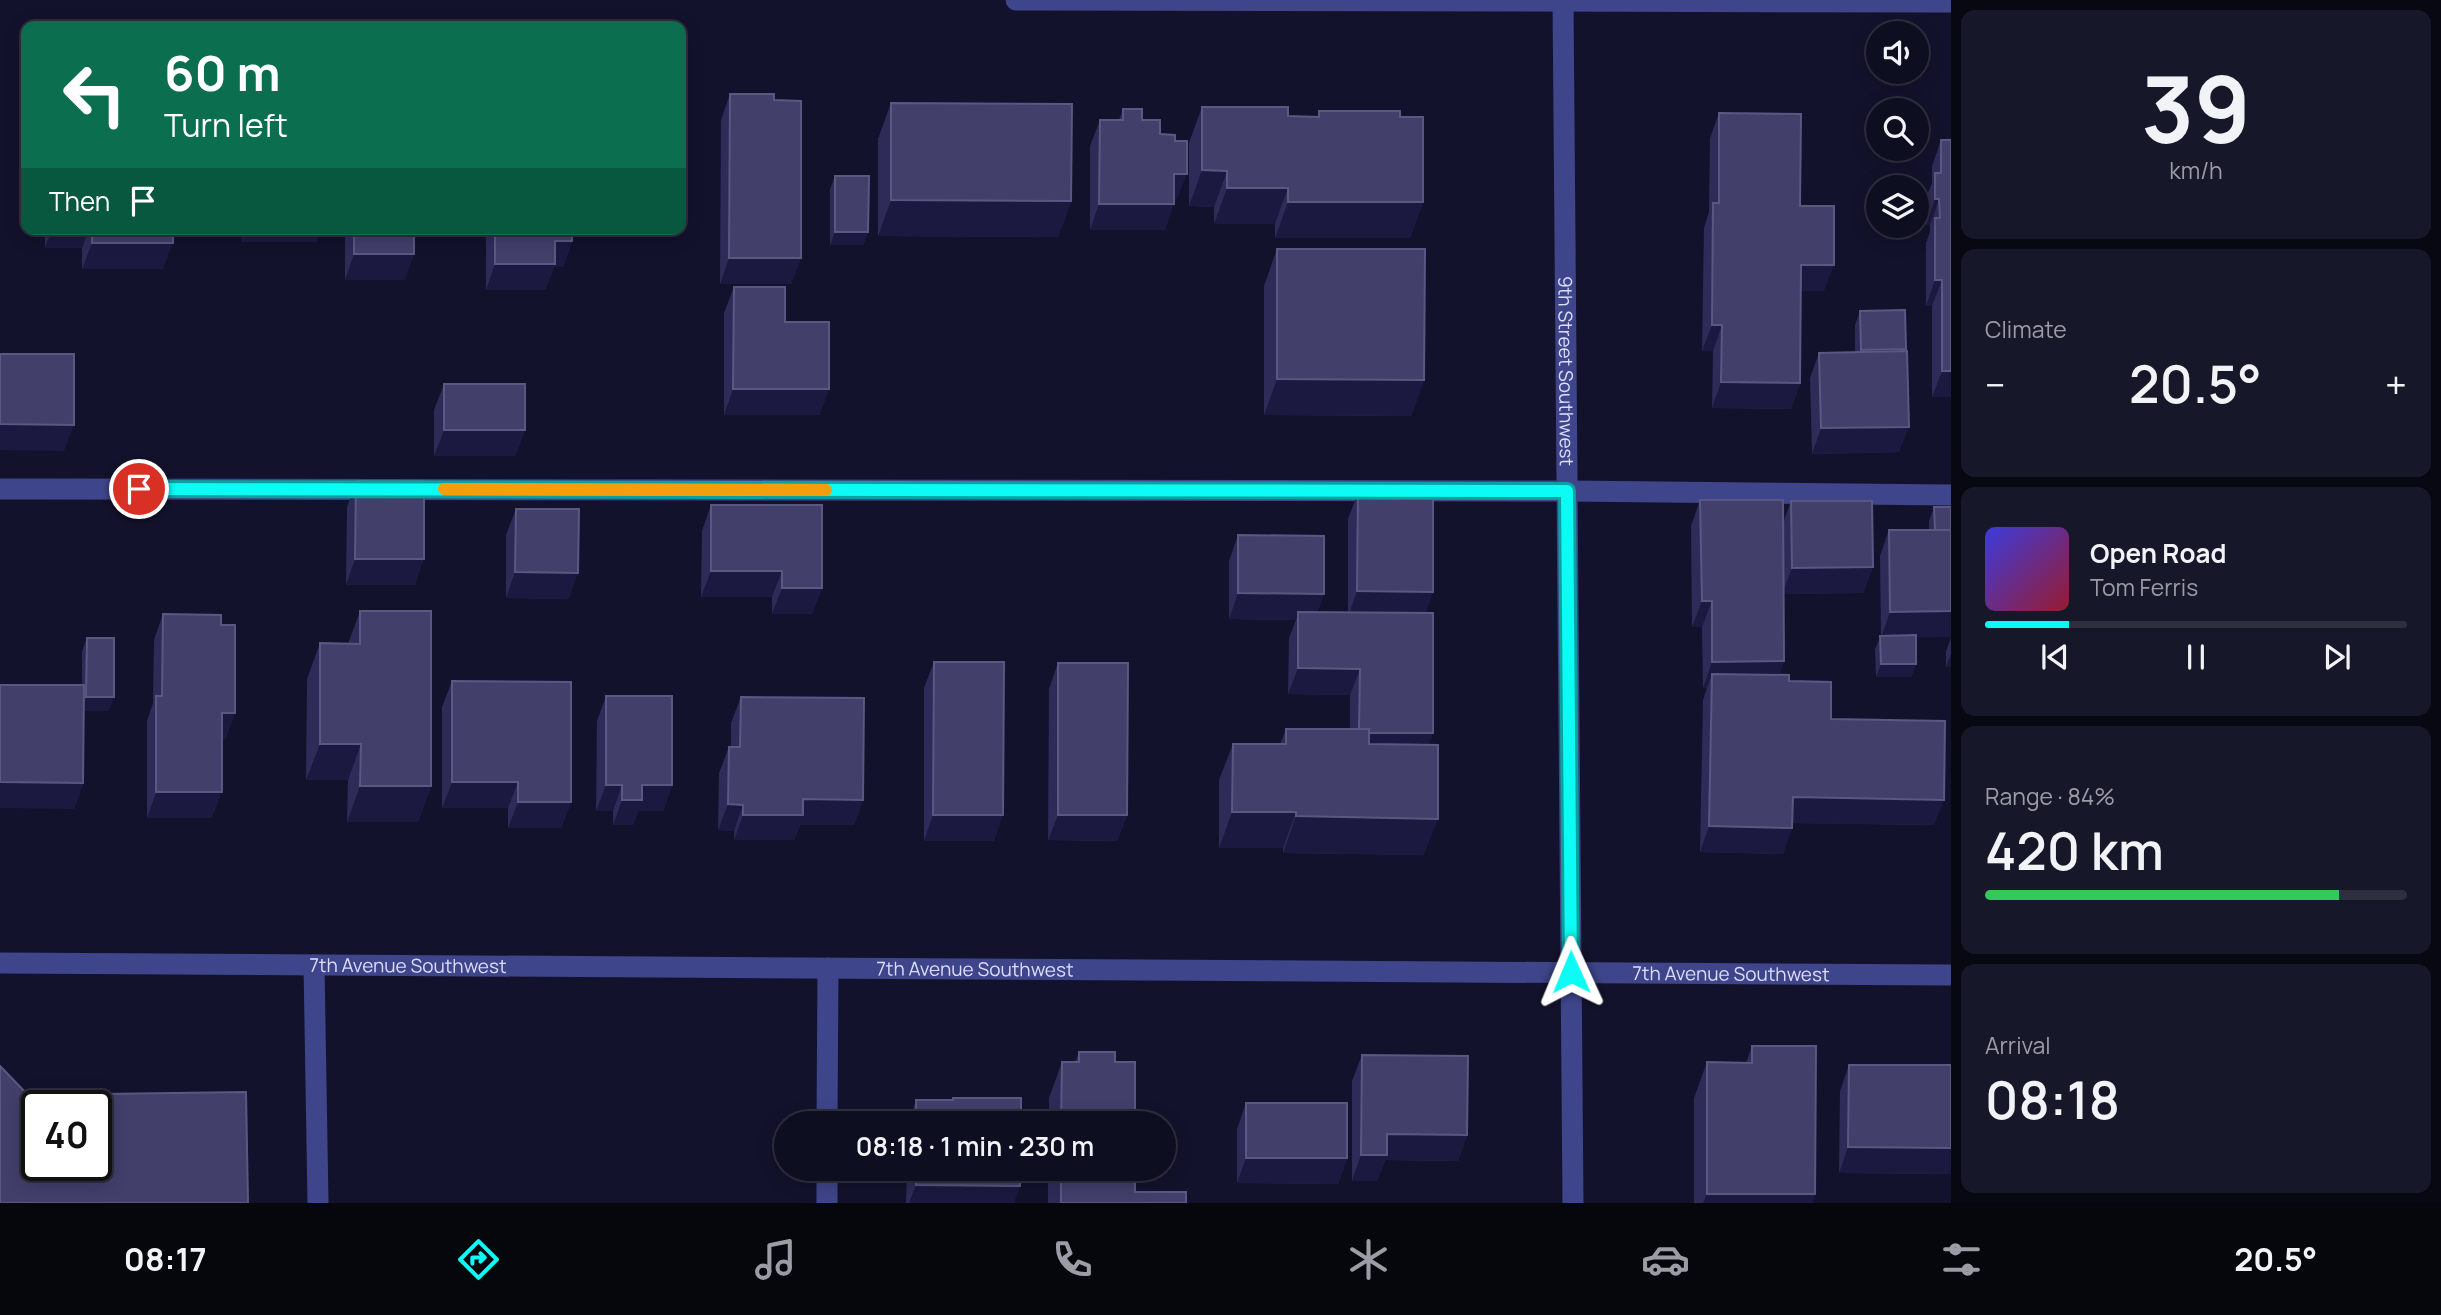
<!DOCTYPE html>
<html lang="en">
<head>
<meta charset="utf-8">
<style>
	body { margin:0; font-family:Manrope,sans-serif; background:#17172a; color:#f1f3f6; height:100vh; display:flex; flex-direction:column; font-size:26px; white-space:nowrap }
	* { box-sizing:border-box; margin:0 }
	p { font-size:23px; color:#9b9ca5 }
	.icon { flex:none; width:38px; height:38px; fill:none; stroke:currentColor; stroke-width:2; stroke-linecap:round; stroke-linejoin:round }
	.map { position:relative; flex:1; overflow:hidden }
	.drawer { display:flex; flex-direction:column; gap:10px; padding:10px; background:#080812; width:490px }
	.drawer>* { flex:none }
	.top-card { position:absolute; left:21px; top:21px; width:665px; height:214px; border-radius:14px; box-shadow:0 4px 18px #0003,0 0 0 2px #2e2e3f; background:#0b6e4f; color:#fff; overflow:hidden }
	.controls { position:absolute; left:1866px; top:21px; display:grid; gap:14px }
	.controls a { display:grid; place-items:center; width:63px; height:63px; border-radius:50%; background:#0e0e21; box-shadow:0 4px 18px #0003,0 0 0 2px #2e2e3f; font-size:35px }
	.speed { position:absolute; left:21px; top:1090px; display:flex; gap:14px; font-size:35px; font-weight:700; text-align:center }
	.speed>* { display:grid; place-content:center; width:91px; height:91px; border-radius:50%; background:#0e0e21; box-shadow:0 4px 18px #0003,0 0 0 2px #2e2e3f; line-height:1 }
	.speed .limit { border:4px solid #111; border-radius:10px; background:#fff; color:#111 }
	.pin { position:absolute; display:grid; place-items:center; width:60px; height:60px; color:#fff; margin:-30px; border:4px solid #fff; border-radius:50%; box-shadow:0 2px 7px #0007 }
	.me { position:absolute; width:77px; margin:-38px; rotate:359deg; stroke-linejoin:round; filter:drop-shadow(0 0 5px #0008) }
	.turn { display:flex; align-items:center; gap:24px; height:147px; padding:0 28px; font-size:32px }
	.turn .icon { width:91px; height:91px; stroke-width:2.5 }
	.turn b { display:block; font-size:49px; line-height:60px }
	.then { display:flex; align-items:center; height:66px; padding:0 28px; background:#0003; gap:14px; font-size:26px }
	.big { font-size:52px; font-weight:600; line-height:1.1 }
	.drawer .card { flex:1; display:flex; flex-direction:column; justify-content:center; gap:10px; min-width:0; padding:0 24px; border-radius:14px; background:#17172a }
	.drawer .dial { align-items:center; gap:0 }
	.dial b { font-size:91px; line-height:1 }
	.song { display:flex; align-items:center; gap:21px }
	.cover { width:84px; height:84px; border-radius:10px; background:linear-gradient(135deg,hsl(240 70% 55%),hsl(350 70% 35%)) }
	.played { height:7px; border-radius:4px; background:linear-gradient(90deg,#0dfbf5 20%,#2e2e3f 20%) }
	.keys { display:flex; justify-content:space-around; direction:ltr }
	.heat { display:flex; justify-content:space-between; align-items:center; font-size:38px; direction:ltr }
	.charge { height:10px; border-radius:5px; background:linear-gradient(90deg,#34c759 84%,#2e2e3f 0) }
	.trip { position:absolute; left:774px; top:1111px; width:402px; height:70px; border-radius:35px; background:#0e0e21; box-shadow:0 4px 18px #0003,0 0 0 2px #2e2e3f; font-weight:600; line-height:70px; text-align:center }
	.dock { display:flex; height:112px; justify-content:space-around; align-items:center; background:#06060d; color:#9b9ca5 }
	.dock .icon { width:49px; height:49px }
	.dock .selected { color:#0dfbf5 }
	.dock b { font-size:32px; color:#f1f3f6 }
	main { display:flex; flex:1; min-height:0 }
	.map>svg:first-child { display:block }
</style>
</head>
<body>
<main>
<div class="map">
<svg width="1951" height="1203" viewBox="0 0 1951 1203">
	<rect width="100%" height="100%" fill="#13122c"/>
	<g fill="none" stroke-linecap="round" stroke-linejoin="round">
		<g stroke="#3e458a" stroke-width="21">
			<path d="M 1016,0 L 1951,2"/>
			<path id="s1" d="M 1563,0 L 1573,1203"/>
			<path d="M 0,489 L 1567,491 L 1951,495"/>
			<path id="s2" d="M 0,963 L 1951,975"/>
			<path d="M 314,965 L 318,1203"/>
			<path d="M 827,1124 L 828,968"/>
			<path d="M 827,1203 L 827,1169"/>
		</g>
	</g>
	<path fill="#2f2b59" d="M 730,94 L 774,100 L 801,258 L 791,284 L 720,284 L 721,120 Z
		M 891,103 L 1071,201 L 1058,237 L 878,236 L 878,139 Z
		M 1202,107 L 1288,116 L 1317,117 L 1319,111 L 1400,117 L 1423,202 L 1410,238 L 1275,238 L 1275,224 L 1214,224 L 1214,207 L 1189,206 L 1189,143 Z
		M 1123,109 L 1142,120 L 1160,134 L 1177,199 L 1174,199 L 1165,230 L 1090,230 L 1090,146 L 1100,120 L 1119,120 Z
		M 1719,113 L 1800,206 L 1824,291 L 1800,291 L 1800,383 L 1791,409 L 1712,408 L 1713,351 L 1702,351 L 1704,228 L 1709,212 L 1710,138 Z
		M 1941,140 L 1951,140 L 1951,397 L 1932,397 L 1932,306 L 1926,306 L 1926,243 L 1930,232 L 1930,225 L 1926,225 L 1926,198 L 1932,183 L 1932,166 Z
		M 835,176 L 868,232 L 863,245 L 830,245 L 830,189 Z
		M 45,229 L 173,229 L 163,269 L 82,269 L 82,248 L 45,248 Z
		M 243,229 L 321,229 L 316,242 L 242,242 Z
		M 345,229 L 414,229 L 405,280 L 345,280 Z
		M 486,229 L 572,229 L 572,241 L 563,267 L 554,267 L 545,290 L 486,290 Z
		M 1277,249 L 1424,380 L 1411,416 L 1264,415 L 1264,286 Z
		M 734,287 L 785,322 L 829,389 L 819,415 L 724,415 L 724,313 Z
		M 1860,311 L 1906,349 L 1899,452 L 1812,454 L 1810,378 L 1819,353 L 1855,352 L 1855,325 Z
		M 444,384 L 525,430 L 515,456 L 434,456 L 434,410 Z
		M 356,481 L 415,585 L 346,585 L 347,507 Z
		M 1358,493 L 1433,592 L 1425,613 L 1429,745 L 1424,855 L 1283,853 L 1283,848 L 1219,848 L 1219,780 L 1233,744 L 1280,744 L 1286,729 L 1350,729 L 1350,695 L 1288,694 L 1289,638 L 1296,620 L 1229,619 L 1229,561 L 1238,535 L 1317,612 L 1348,612 L 1348,519 Z
		M 1700,500 L 1783,523 L 1791,501 L 1873,567 L 1863,593 L 1783,594 L 1784,661 L 1779,675 L 1789,681 L 1831,719 L 1934,825 L 1792,823 L 1783,854 L 1700,852 L 1703,700 L 1707,688 L 1703,688 L 1702,627 L 1692,627 L 1691,526 Z
		M 711,505 L 822,588 L 812,614 L 772,614 L 772,597 L 701,597 L 702,531 Z
		M 1934,507 L 1951,507 L 1916,638 L 1916,664 L 1911,677 L 1876,677 L 1875,649 L 1881,636 L 1880,556 L 1889,530 L 1929,530 L 1929,521 Z
		M 516,509 L 569,599 L 506,598 L 506,535 Z
		M 360,611 L 431,786 L 418,822 L 347,822 L 348,780 L 306,780 L 307,679 L 320,643 L 348,644 Z
		M 163,614 L 226,739 L 222,739 L 212,818 L 147,818 L 147,721 L 153,703 L 154,640 Z
		M 87,638 L 109,711 L 84,711 L 83,783 L 74,809 L 82,685 L 82,651 Z
		M 1951,638 L 1951,667 L 1946,667 L 1946,651 Z
		M 934,662 L 994,841 L 924,841 L 924,688 Z
		M 1058,663 L 1127,815 L 1117,841 L 1048,840 L 1049,689 Z
		M 452,681 L 571,802 L 561,828 L 508,828 L 508,808 L 442,808 L 442,707 Z
		M 606,696 L 672,785 L 663,811 L 638,811 L 633,825 L 613,825 L 613,811 L 596,811 L 597,721 Z
		M 741,697 L 863,800 L 854,825 L 800,825 L 794,840 L 734,840 L 734,831 L 718,830 L 719,773 L 729,747 L 731,747 L 731,723 Z
		M 1752,1046 L 1815,1194 L 1812,1203 L 1694,1203 L 1694,1098 L 1707,1062 L 1746,1063 Z
		M 1079,1052 L 1115,1062 L 1135,1124 L 1049,1124 L 1049,1098 L 1062,1062 L 1075,1062 Z
		M 1362,1055 L 1467,1135 L 1458,1161 L 1385,1160 L 1377,1181 L 1352,1181 L 1352,1081 Z
		M 1849,1065 L 1951,1065 L 1951,1174 L 1839,1173 L 1840,1091 Z
		M 953,1098 L 1021,1124 L 908,1124 L 916,1100 L 952,1100 Z
		M 1246,1103 L 1347,1158 L 1338,1184 L 1237,1183 L 1237,1129 Z
		M 907,1169 L 1021,1169 L 1014,1203 L 906,1203 Z
		M 1048,1169 L 1135,1169 L 1135,1192 L 1186,1203 L 1048,1203 Z"/>
	<path fill="#1c1940" d="M 1202,170 L 1227,171 L 1214,207 L 1189,206 Z
		M 1174,174 L 1187,174 L 1177,199 L 1165,199 Z
		M 1227,188 L 1288,188 L 1275,224 L 1214,224 Z
		M 1935,199 L 1939,199 L 1930,225 L 1926,225 Z
		M 891,200 L 1071,201 L 1058,237 L 878,236 Z
		M 1288,202 L 1423,202 L 1410,238 L 1275,238 Z
		M 1099,204 L 1174,204 L 1165,230 L 1090,230 Z
		M 52,229 L 89,229 L 82,248 L 45,248 Z
		M 247,229 L 321,229 L 316,242 L 242,242 Z
		M 835,232 L 868,232 L 863,245 L 830,245 Z
		M 555,241 L 572,241 L 563,267 L 554,267 L 545,290 L 486,290 L 495,264 Z
		M 92,243 L 173,243 L 163,269 L 82,269 Z
		M 354,254 L 414,254 L 405,280 L 345,280 Z
		M 729,258 L 801,258 L 791,284 L 720,284 Z
		M 1801,265 L 1834,265 L 1824,291 L 1791,291 Z
		M 1935,280 L 1942,280 L 1932,306 L 1926,306 Z
		M 1712,325 L 1722,325 L 1713,351 L 1702,351 Z
		M 1906,349 L 1901,362 L 1856,363 L 1861,350 Z
		M 1942,371 L 1951,371 L 1951,397 L 1932,397 Z
		M 1277,379 L 1424,380 L 1411,416 L 1264,415 Z
		M 1721,382 L 1800,383 L 1791,409 L 1712,408 Z
		M 733,389 L 829,389 L 819,415 L 724,415 Z
		M 0,424 L 74,425 L 64,451 L 0,450 Z
		M 1909,427 L 1899,452 L 1812,454 L 1821,428 Z
		M 444,430 L 525,430 L 515,456 L 434,456 Z
		M 355,559 L 424,559 L 415,585 L 346,585 Z
		M 1873,567 L 1863,593 L 1782,594 L 1792,568 Z
		M 711,571 L 782,571 L 772,597 L 701,597 Z
		M 515,572 L 578,573 L 569,599 L 506,598 Z
		M 782,588 L 822,588 L 812,614 L 772,614 Z
		M 1357,591 L 1433,592 L 1423,618 L 1348,617 Z
		M 1238,593 L 1324,594 L 1315,620 L 1298,612 L 1296,620 L 1229,619 Z
		M 1702,601 L 1712,601 L 1702,627 L 1692,627 Z
		M 1951,611 L 1951,637 L 1881,638 L 1890,612 Z
		M 1951,654 L 1951,667 L 1946,667 Z
		M 1784,661 L 1775,687 L 1712,674 L 1707,688 L 1703,688 L 1712,662 Z
		M 1881,664 L 1916,664 L 1911,677 L 1876,677 Z
		M 1298,668 L 1360,669 L 1350,695 L 1288,694 Z
		M 86,697 L 114,697 L 109,711 L 81,711 Z
		M 222,713 L 235,713 L 226,739 L 212,739 Z
		M 1359,733 L 1433,733 L 1424,759 L 1350,759 Z
		M 320,744 L 361,744 L 348,780 L 306,780 Z
		M 0,782 L 83,783 L 74,809 L 0,808 Z
		M 452,782 L 518,782 L 508,808 L 442,808 Z
		M 606,785 L 622,785 L 613,811 L 596,811 Z
		M 642,785 L 672,785 L 663,811 L 638,811 L 633,825 L 613,825 L 622,800 Z
		M 360,786 L 431,786 L 418,822 L 347,822 Z
		M 156,792 L 222,792 L 212,818 L 147,818 Z
		M 1793,797 L 1944,800 L 1934,825 L 1783,823 Z
		M 803,799 L 863,800 L 854,825 L 800,825 L 794,840 L 734,840 L 743,815 Z
		M 518,802 L 571,802 L 561,828 L 508,828 Z
		M 728,804 L 743,805 L 734,831 L 718,830 Z
		M 1232,812 L 1296,812 L 1283,848 L 1219,848 Z
		M 933,815 L 1003,815 L 994,841 L 924,841 Z
		M 1058,815 L 1127,815 L 1117,841 L 1048,840 Z
		M 1296,816 L 1438,819 L 1424,855 L 1283,853 Z
		M 1709,826 L 1792,828 L 1783,854 L 1700,852 Z
		M 1387,1134 L 1467,1135 L 1458,1161 L 1385,1160 L 1377,1181 L 1352,1181 L 1361,1155 Z
		M 1848,1147 L 1951,1148 L 1951,1174 L 1839,1173 Z
		M 1246,1158 L 1347,1158 L 1338,1184 L 1237,1183 Z
		M 916,1185 L 1020,1186 L 1014,1203 L 909,1203 Z
		M 1707,1194 L 1815,1194 L 1812,1203 L 1703,1203 Z"/>
	<path fill="#423f6b" stroke="#5a5882" stroke-width="2" fill-rule="evenodd" d="M 730,94 L 774,94 L 774,100 L 801,101 L 801,258 L 729,258 Z
		M 891,103 L 1072,104 L 1071,201 L 891,200 Z
		M 1202,107 L 1288,107 L 1288,116 L 1319,117 L 1319,111 L 1400,111 L 1400,117 L 1423,117 L 1423,202 L 1288,202 L 1288,188 L 1227,188 L 1227,171 L 1202,170 Z
		M 1123,109 L 1142,109 L 1142,120 L 1160,120 L 1160,134 L 1175,135 L 1175,141 L 1187,141 L 1187,174 L 1174,174 L 1174,204 L 1099,204 L 1100,120 L 1123,120 Z
		M 1719,113 L 1801,114 L 1800,206 L 1834,206 L 1834,265 L 1801,265 L 1800,383 L 1721,382 L 1722,325 L 1712,325 L 1713,203 L 1719,203 Z
		M 1941,140 L 1951,140 L 1951,371 L 1942,371 L 1942,280 L 1935,280 L 1935,218 L 1940,218 L 1939,199 L 1935,199 L 1935,173 L 1941,173 Z
		M 835,176 L 869,176 L 868,232 L 835,232 Z
		M 92,229 L 173,229 L 173,243 L 92,243 Z
		M 354,229 L 414,229 L 414,254 L 354,254 Z
		M 495,229 L 572,229 L 572,241 L 555,241 L 555,264 L 495,264 Z
		M 1277,249 L 1425,249 L 1424,380 L 1277,379 Z
		M 734,287 L 785,287 L 785,322 L 829,322 L 829,389 L 733,389 Z
		M 1905,310 L 1906,349 L 1861,350 L 1860,311 Z
		M 1907,351 L 1909,427 L 1821,428 L 1819,353 Z
		M 0,354 L 74,354 L 74,425 L 0,424 Z
		M 444,384 L 525,384 L 525,430 L 444,430 Z
		M 356,481 L 424,481 L 424,559 L 355,559 Z
		M 1358,493 L 1433,493 L 1433,592 L 1357,591 Z
		M 1700,500 L 1783,500 L 1784,661 L 1712,662 L 1712,601 L 1702,601 Z
		M 1791,501 L 1872,501 L 1873,567 L 1792,568 Z
		M 711,505 L 822,505 L 822,588 L 782,588 L 782,571 L 711,571 Z
		M 1934,507 L 1951,507 L 1951,530 L 1935,530 Z
		M 516,509 L 579,509 L 578,573 L 515,572 Z
		M 1889,530 L 1951,530 L 1951,611 L 1890,612 Z
		M 1238,535 L 1324,536 L 1324,594 L 1238,593 Z
		M 360,611 L 431,611 L 431,786 L 360,786 L 361,744 L 320,744 L 320,643 L 360,644 Z
		M 1298,612 L 1433,613 L 1433,733 L 1369,733 L 1369,729 L 1359,729 L 1360,669 L 1298,668 Z
		M 163,614 L 221,615 L 221,625 L 235,625 L 235,713 L 222,713 L 222,792 L 156,792 L 156,696 L 162,696 Z
		M 1916,635 L 1916,664 L 1881,664 L 1880,636 Z
		M 87,638 L 114,638 L 114,697 L 86,697 Z
		M 934,662 L 1004,662 L 1003,815 L 933,815 Z
		M 1058,663 L 1128,663 L 1127,815 L 1058,815 Z
		M 1712,674 L 1789,675 L 1789,681 L 1831,682 L 1831,719 L 1945,721 L 1944,800 L 1793,797 L 1792,828 L 1709,826 Z
		M 452,681 L 571,682 L 571,802 L 518,802 L 518,782 L 452,782 Z
		M 0,685 L 84,685 L 83,783 L 0,782 Z
		M 606,696 L 672,696 L 672,785 L 642,785 L 642,800 L 622,800 L 622,785 L 606,785 Z
		M 741,697 L 864,698 L 863,800 L 803,799 L 803,815 L 743,815 L 743,805 L 728,804 L 729,747 L 740,747 Z
		M 1286,729 L 1369,729 L 1369,744 L 1438,745 L 1438,819 L 1296,816 L 1296,812 L 1232,812 L 1233,744 L 1286,744 Z
		M 1752,1046 L 1816,1046 L 1815,1194 L 1707,1194 L 1707,1062 L 1752,1063 Z
		M 1079,1052 L 1115,1052 L 1115,1062 L 1135,1062 L 1135,1124 L 1061,1124 L 1062,1062 L 1079,1062 Z
		M 1362,1055 L 1468,1056 L 1467,1135 L 1387,1134 L 1387,1155 L 1361,1155 Z
		M 1849,1065 L 1951,1065 L 1951,1148 L 1848,1147 Z
		M 0,1066 L 28,1095 L 246,1092 L 248,1203 L 0,1203 ZM 37,1106 L 96,1106 L 96,1166 L 37,1166 Z
		M 953,1098 L 1021,1098 L 1021,1124 L 916,1124 L 916,1100 L 953,1100 Z
		M 1246,1103 L 1347,1103 L 1347,1158 L 1246,1158 Z
		M 916,1169 L 1021,1169 L 1020,1186 L 916,1185 Z
		M 1061,1169 L 1135,1169 L 1135,1192 L 1186,1192 L 1186,1203 L 1061,1203 Z"/>
	<g fill="none" stroke-linecap="round" stroke-linejoin="round">
		<defs>
			<path id="route" d="M 139,489 L 1567,491 L 1571,972"/>
		</defs>
		<use href="#route" stroke="#08a39f" stroke-width="18"/>
		<use href="#route" stroke="#0dfbf5" stroke-width="12"/>
		<path stroke="#f59e0b" stroke-width="12" d="M 444,489 L 826,490"/>
	</g>
	<g text-anchor="middle" stroke-width="7" stroke-linejoin="round" paint-order="stroke">
		<g font-size="19" fill="#dddefe" stroke="#13122c">
			<text dy="7" stroke="none"><textPath href="#s1" startOffset="371">9th Street Southwest</textPath></text>
			<text dy="7" stroke="none"><textPath href="#s2" startOffset="408">7th Avenue Southwest</textPath></text>
			<text dy="7" stroke="none"><textPath href="#s2" startOffset="975">7th Avenue Southwest</textPath></text>
			<text dy="7" stroke="none"><textPath href="#s2" startOffset="1731">7th Avenue Southwest</textPath></text>
		</g>
	</g>
</svg>
<div class="controls">
<a><svg class="icon" aria-label="sound" viewBox="0 0 24 24"><path d="M4 9h4l5-4v14l-5-4H4zM17 9q2 3 0 6"/></svg></a>
<a><svg class="icon" aria-label="search" viewBox="0 0 24 24"><circle cx="10" cy="10" r="6"/><path d="M15 15l6 6"/></svg></a>
<a><svg class="icon" aria-label="layers" viewBox="0 0 24 24"><path d="M12 4l9 5-9 5-9-5zM3 14l9 5 9-5"/></svg></a>
</div>
<div class="speed"><div class="limit">40</div></div>
<div class="pin" style="left:139px;top:489px;background:#d93025"><svg class="icon" aria-label="arrive" viewBox="0 0 24 24"><path d="M6 21V4h12l-3 4 3 4H6"/></svg></div>
<svg class="me" style="left:1571px;top:972px" viewBox="-20 -20 40 40"><path d="M0-17L14 15 0 8-14 15z" fill="#0dfbf5" stroke="#fff" stroke-width="4"/></svg>
<div class="trip">08:18 · 1 min · 230 m</div>
<div class="top-card">
<div class="turn"><svg class="icon" aria-label="left" viewBox="0 0 24 24"><path d="M17 20v-9H6M10 6l-5 5 5 5"/></svg><div><b>60 m</b>Turn left</div></div>
<div class="then">Then<svg class="icon" aria-label="arrive" viewBox="0 0 24 24"><path d="M6 21V4h12l-3 4 3 4H6"/></svg></div>
</div>
</div>
<section class="drawer">
<div class="card dial"><b>39</b><p>km/h</p></div>
<div class="card"><p>Climate</p>
<div class="heat"><a>−</a><b class="big">20.5°</b><a>+</a></div>
</div>
<div class="card">
<div class="song"><i class="cover"></i><div><b>Open Road</b><p>Tom Ferris</p></div></div>
<div class="played"></div>
<div class="keys"><svg class="icon" aria-label="previous" viewBox="0 0 24 24"><path d="M18 5L8 12l10 7zM5 5v14"/></svg><svg class="icon" aria-label="pause" viewBox="0 0 24 24"><path d="M8 5v14M16 5v14"/></svg><svg class="icon" aria-label="next" viewBox="0 0 24 24"><path d="M6 5l10 7-10 7zM19 5v14"/></svg></div>
</div>
<div class="card"><p>Range · 84%</p><b class="big">420 km</b><div class="charge"></div></div>
<div class="card"><p>Arrival</p><b class="big">08:18</b></div>
</section>
</main>
<nav class="dock">
<b>08:17</b>
<svg class="icon selected" aria-label="directions" viewBox="0 0 24 24"><path d="M12 3l9 9-9 9-9-9zM9 14v-3h6M13 9l2 2-2 2"/></svg>
<svg class="icon" aria-label="music" viewBox="0 0 24 24"><path d="M9 18V5l10-2v13"/><circle cx="6" cy="18" r="3"/><circle cx="16" cy="16" r="3"/></svg>
<svg class="icon" aria-label="phone" viewBox="0 0 24 24"><path d="M5 4h4l2 5-3 2q2 4 5 5l2-3 5 2v4C11 20 4 13 5 4z"/></svg>
<svg class="icon" aria-label="climate" viewBox="0 0 24 24"><path d="M12 3v18M4 7l16 10M4 17L20 7"/></svg>
<svg class="icon" aria-label="car" viewBox="0 0 24 24"><path d="M5 17H2v-5l4-1 3-4h7l3 4 3 1v5h-3M9 17h6M6 11h13"/><circle cx="7" cy="17" r="2"/><circle cx="17" cy="17" r="2"/></svg>
<svg class="icon" aria-label="filters" viewBox="0 0 24 24"><path d="M4 7h16M4 17h16"/><circle cx="9" cy="7" r="2"/><circle cx="15" cy="17" r="2"/></svg>
<b>20.5°</b>
</nav>
</body>
</html>
